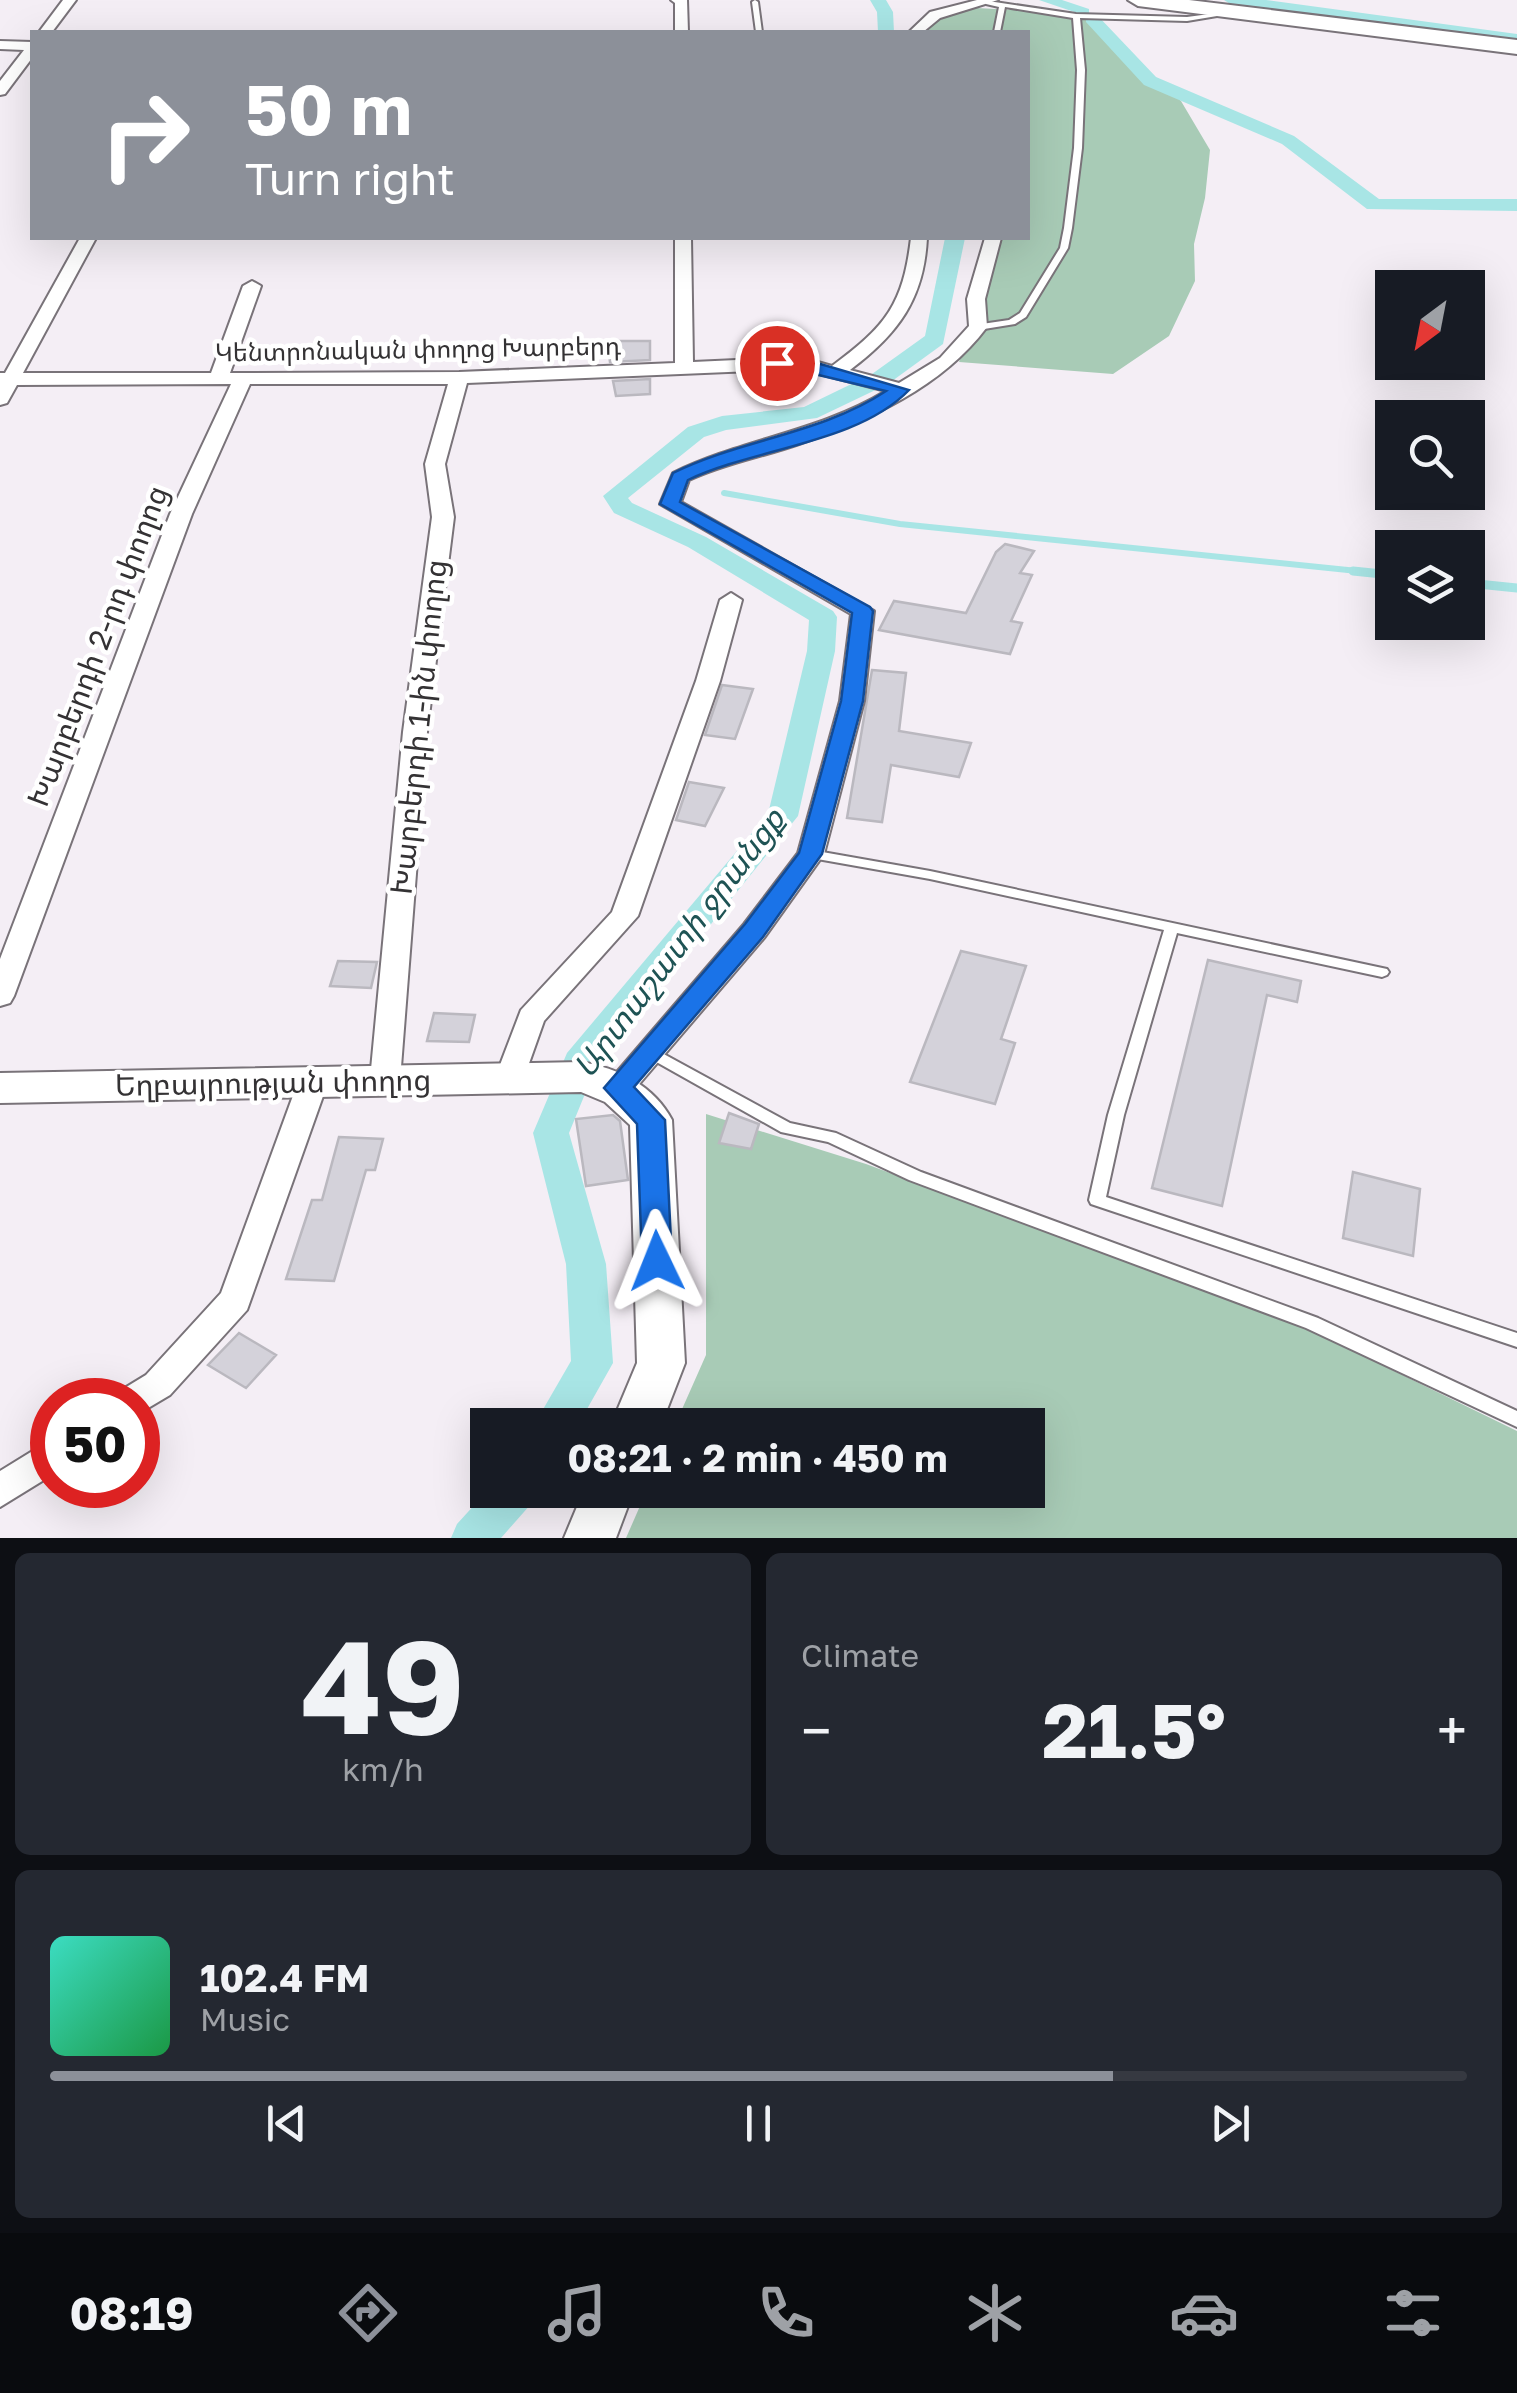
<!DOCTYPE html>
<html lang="en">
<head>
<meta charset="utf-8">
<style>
	body { margin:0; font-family:"Golos Text","Noto Sans Armenian",sans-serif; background:#242831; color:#f1f3f6; height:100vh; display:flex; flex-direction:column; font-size:38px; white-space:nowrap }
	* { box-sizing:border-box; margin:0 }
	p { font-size:32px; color:#9ea1a6 }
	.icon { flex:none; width:55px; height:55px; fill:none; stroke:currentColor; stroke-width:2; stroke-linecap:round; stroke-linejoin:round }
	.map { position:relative; height:1538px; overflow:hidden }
	.side { display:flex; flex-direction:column; gap:15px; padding:15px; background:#0d0f14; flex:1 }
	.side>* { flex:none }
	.hud { position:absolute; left:30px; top:30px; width:1000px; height:210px; border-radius:0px; box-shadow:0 10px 40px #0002; background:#8c9099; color:#fff; overflow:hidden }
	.needle { width:65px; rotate:212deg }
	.buttons { position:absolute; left:1375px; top:270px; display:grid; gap:20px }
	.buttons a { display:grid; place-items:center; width:110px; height:110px; border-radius:0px; background:#171b24; box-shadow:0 10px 40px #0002; font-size:50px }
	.speed { position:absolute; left:30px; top:1378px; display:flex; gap:20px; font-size:50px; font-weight:700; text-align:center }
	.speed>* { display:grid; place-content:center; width:130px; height:130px; border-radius:50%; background:#171b24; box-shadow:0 10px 40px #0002; line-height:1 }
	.speed .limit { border:15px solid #d22; background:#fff; color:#111 }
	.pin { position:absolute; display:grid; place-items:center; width:85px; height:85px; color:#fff; margin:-42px; border:5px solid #fff; border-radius:50%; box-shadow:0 2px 10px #0007 }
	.me { position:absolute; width:110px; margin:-55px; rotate:358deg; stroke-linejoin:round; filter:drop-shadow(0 0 8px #0008) }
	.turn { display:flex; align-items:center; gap:35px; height:210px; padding:0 50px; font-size:45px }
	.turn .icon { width:130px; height:130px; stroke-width:2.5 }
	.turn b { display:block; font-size:70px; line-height:85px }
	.big { font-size:75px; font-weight:700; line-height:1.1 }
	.side .tile { flex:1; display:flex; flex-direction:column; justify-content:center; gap:15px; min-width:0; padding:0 35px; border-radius:15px; background:#242831 }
	.side .dial { align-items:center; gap:0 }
	.dial b { font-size:130px; line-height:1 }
	.song { display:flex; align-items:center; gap:30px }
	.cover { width:120px; height:120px; border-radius:15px; background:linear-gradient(135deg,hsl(170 70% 55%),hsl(140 70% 35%)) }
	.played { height:10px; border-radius:5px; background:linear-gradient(90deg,#8c9099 75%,#363941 75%) }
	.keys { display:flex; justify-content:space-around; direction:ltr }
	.heat { display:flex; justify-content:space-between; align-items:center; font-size:55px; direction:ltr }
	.side .tiles { flex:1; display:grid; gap:15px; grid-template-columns:1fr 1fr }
	.tile:last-child { grid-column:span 2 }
	.trip { position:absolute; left:470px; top:1408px; width:575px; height:100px; border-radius:0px; background:#171b24; box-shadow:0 10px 40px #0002; font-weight:700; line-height:100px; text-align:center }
	.dock { display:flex; height:160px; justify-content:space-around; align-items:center; background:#090b0e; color:#9ea1a6 }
	.dock .icon { width:70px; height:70px }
	.dock .active { color:#8c9099 }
	.dock b { font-size:45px; color:#f1f3f6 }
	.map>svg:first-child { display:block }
</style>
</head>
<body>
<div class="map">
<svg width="1517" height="1538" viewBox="0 0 1517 1538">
	<rect width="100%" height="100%" fill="#f4eef5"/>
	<path fill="#a8cbb6" d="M 977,8 L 1052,12 L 1094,20 L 1181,101 L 1210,150 L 1205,198 L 1194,244 L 1195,281 L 1169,336 L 1113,374 L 959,362 L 975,318 L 995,238 L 1028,238 L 1028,32 L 925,32 L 931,19 Z
		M 706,1114 L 866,1164 L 1300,1325 L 1517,1431 L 1517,1538 L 626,1538 L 647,1490 L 1028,1490 L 1028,1425 L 675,1425 L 706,1355 Z"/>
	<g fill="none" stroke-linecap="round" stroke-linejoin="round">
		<path stroke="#a8e5e5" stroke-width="6" d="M 724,493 L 900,524 L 1377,573"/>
		<path stroke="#a8e5e5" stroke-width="9" d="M 1353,571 L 1392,575
			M 1468,583 L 1517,588"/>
		<path fill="#a8e5e5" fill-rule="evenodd" d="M 870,0 L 886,0 L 893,12 L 894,32 L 878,32 L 877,12 Z
			M 1039,0 L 1062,0 L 1089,9 L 1089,15 L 1098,16 L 1156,77 L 1294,136 L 1379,199 L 1517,199 L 1517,211 L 1367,209 L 1282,144 L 1144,85 L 1086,22 L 1086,16 Z
			M 1224,0 L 1266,0 L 1517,34 L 1517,44 L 1232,5 Z
			M 945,238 L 965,238 L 943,344 L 888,384 L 817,418 L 726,430 L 704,437 L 628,498 L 632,503 L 706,537 L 833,611 L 837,617 L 835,651 L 798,816 L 596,1067 L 569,1133 L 606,1264 L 613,1363 L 578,1425 L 534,1425 L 571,1361 L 566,1264 L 533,1133 L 567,1053 L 768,814 L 807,651 L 809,620 L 688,547 L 614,513 L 603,496 L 688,427 L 722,416 L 804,407 L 872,374 L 925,336 Z
			M 488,1490 L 538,1490 L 531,1504 L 501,1538 L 451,1538 L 457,1524 Z"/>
	</g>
	<path fill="#d4d2da" stroke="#bab8bf" stroke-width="2.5" d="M 607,341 L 650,341 L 650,360 L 610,362 Z
		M 650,379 L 650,394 L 616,396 L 613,381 Z
		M 1005,544 L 1034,551 L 1020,573 L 1032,575 L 1011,621 L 1022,623 L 1010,654 L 879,630 L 894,601 L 966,613 L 996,552 Z
		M 872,670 L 906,673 L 899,731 L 971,743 L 959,777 L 891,765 L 882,822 L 847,818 Z
		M 722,685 L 753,689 L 735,739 L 705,735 Z
		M 689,782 L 724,788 L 705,826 L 676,820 Z
		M 961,951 L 1026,966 L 1001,1039 L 1015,1043 L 995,1104 L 910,1082 Z
		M 1208,960 L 1301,981 L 1297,1002 L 1267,995 L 1222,1206 L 1152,1188 Z
		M 338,961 L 377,962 L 371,988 L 330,986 Z
		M 434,1013 L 475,1015 L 469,1042 L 427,1041 Z
		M 729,1113 L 759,1124 L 751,1149 L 719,1143 Z
		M 613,1115 L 620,1121 L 628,1180 L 586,1186 L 576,1119 Z
		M 339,1137 L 383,1139 L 375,1170 L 366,1170 L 334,1281 L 286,1279 L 312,1200 L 322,1200 Z
		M 1353,1172 L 1420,1189 L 1413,1256 L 1343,1238 Z
		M 239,1333 L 276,1355 L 246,1388 L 208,1365 Z"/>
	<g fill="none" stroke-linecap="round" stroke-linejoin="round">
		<defs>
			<path id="lane" d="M 755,0 L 758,2 L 762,32 L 756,32 L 752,2 Z
				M 988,1 L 1076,14 L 1187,17 L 1232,11 L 1235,13 L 1187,21 L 1080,18 L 1085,70 L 1082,148 L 1072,228 L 1068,248 L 1026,317 L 1015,324 L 978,330 L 975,329 L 975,325 L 1009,320 L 1020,313 L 1060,248 L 1064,228 L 1074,148 L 1077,70 L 1073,18 L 1005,7 L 1000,32 L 994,32 L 999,7 L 986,4 L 985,3 Z
				M 811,850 L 930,871 L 1387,969 L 1389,972 L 1387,975 L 1382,977 L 1177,933 L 1124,1115 L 1106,1197 L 1517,1333 L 1517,1347 L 1091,1204 L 1089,1200 L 1108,1115 L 1164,930 L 930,879 L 806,857 L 804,854 Z
				M 649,1046 L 790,1123 L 836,1133 L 921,1172 L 1318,1318 L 1517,1411 L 1517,1427 L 1306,1328 L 909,1180 L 828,1142 L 781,1132 L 644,1055 L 642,1051 L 644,1047 Z"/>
			<path id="street" d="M 63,0 L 76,0 L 52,32 L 39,32 Z
				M 671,0 L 687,0 L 688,32 L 675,32 L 675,3 Z
				M 977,0 L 998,0 L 940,18 L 923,32 L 909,32 L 930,12 Z
				M 0,41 L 32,42 L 32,58 L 5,94 L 0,95 L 0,81 L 24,50 L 0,49 Z
				M 80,238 L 96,238 L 23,373 L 211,373 L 243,286 L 252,281 L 261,286 L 230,373 L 459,372 L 675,363 L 675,238 L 691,238 L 693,362 L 800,357 L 832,366 C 886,326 903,305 911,238 L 927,238 C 924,299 898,334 850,370 L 899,383 L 940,358 L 969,326 L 967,299 L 985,238 L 1001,238 L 985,299 L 987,327 C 942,387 869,420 799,444 C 762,457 725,463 689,480 L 681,502 L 874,611 L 864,701 L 824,854 L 764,938 L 629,1096 L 618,1099 L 607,1096 L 603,1088 L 744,924 L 798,853 L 840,701 L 851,614 L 660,504 L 673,473 C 742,439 819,432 886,391 L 800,369 L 467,383 L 445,464 L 454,517 L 427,732 L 400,1080 L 396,1088 L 385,1091 L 374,1088 L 370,1080 L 403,732 L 432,517 L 425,464 L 448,384 L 250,384 L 192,514 L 14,996 L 10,1003 L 0,1006 L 0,959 L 170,514 L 231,384 L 17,385 L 7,403 L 0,405 L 0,373 L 5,373 Z
				M 731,593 L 742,600 L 720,681 L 638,916 L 544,1021 L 521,1086 L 510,1089 L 499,1086 L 495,1078 L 521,1010 L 612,912 L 696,681 L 720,600 Z
				M 313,1071 L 324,1074 L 328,1082 L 247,1310 L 170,1395 L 138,1414 L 138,1400 L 118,1400 L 123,1389 L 146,1375 L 221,1293 L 298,1082 L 302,1074 Z
				M 52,1439 L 52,1475 L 0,1507 L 0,1471 Z"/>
			<path id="secondary" d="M 581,1062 C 619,1068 654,1086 672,1120 L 685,1363 L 661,1425 L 611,1425 L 637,1363 L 630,1125 L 605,1102 L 581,1092 L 0,1103 L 0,1073 Z
				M 584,1490 L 634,1490 L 616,1538 L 564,1538 Z"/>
			<path id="primary" d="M 1128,0 L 1189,0 L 1517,40 L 1517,54 L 1138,6 Z"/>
		</defs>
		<use href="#lane" stroke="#797379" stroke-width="4"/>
		<use href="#street" stroke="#797379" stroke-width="4"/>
		<use href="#secondary" stroke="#797379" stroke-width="4"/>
		<use href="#primary" stroke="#797379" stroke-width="4"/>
		<use href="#lane" fill="#fff" fill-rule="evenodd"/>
		<use href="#street" fill="#fff" fill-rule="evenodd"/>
		<use href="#secondary" fill="#fff" fill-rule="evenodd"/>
		<use href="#primary" fill="#fff" fill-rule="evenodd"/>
	</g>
	<path fill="#1a73e8" stroke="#114b97" stroke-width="2.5" d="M 800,358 L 909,390 C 857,444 754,448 688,480 L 680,502 L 870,607 L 873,611 L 863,701 L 822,854 L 763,937 L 634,1087 L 665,1120 L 672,1261 L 668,1269 L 657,1273 L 647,1269 L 642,1261 L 637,1124 L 604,1088 L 745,924 L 799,853 L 841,701 L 852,613 L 660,504 L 673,473 C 742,439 821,434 886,391 L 768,363 L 777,358 Z"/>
	<g text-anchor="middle" stroke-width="9" stroke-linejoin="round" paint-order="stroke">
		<g font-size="25" fill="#343234" stroke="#fff">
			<text transform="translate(418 349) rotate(-1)" y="9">Կենտրոնական փողոց Խարբերդ</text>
		</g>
		<g font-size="30" fill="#343234" stroke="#fff">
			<text transform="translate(98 646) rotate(-69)" y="10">Խարբերդի 2-րդ փողոց</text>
			<text transform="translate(419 727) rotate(-84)" y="10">Խարբերդի 1-ին փողոց</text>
			<text transform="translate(273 1083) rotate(-1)" y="10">Եղբայրության փողոց</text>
		</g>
		<g font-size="32" font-style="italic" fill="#1e5354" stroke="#fff">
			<text transform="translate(679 943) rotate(-53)" y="11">Արտաշատի ջրանցք</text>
		</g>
	</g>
</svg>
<div class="buttons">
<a><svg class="needle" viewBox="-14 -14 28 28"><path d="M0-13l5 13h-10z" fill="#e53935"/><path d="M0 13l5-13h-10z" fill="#9ea1a6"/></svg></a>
<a><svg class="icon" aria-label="search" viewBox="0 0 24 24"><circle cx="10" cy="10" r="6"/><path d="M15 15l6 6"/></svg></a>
<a><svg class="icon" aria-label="layers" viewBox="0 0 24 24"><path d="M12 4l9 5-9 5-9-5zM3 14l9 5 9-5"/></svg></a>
</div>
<div class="speed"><div class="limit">50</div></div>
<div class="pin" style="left:777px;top:363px;background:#d93025"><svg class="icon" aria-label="arrive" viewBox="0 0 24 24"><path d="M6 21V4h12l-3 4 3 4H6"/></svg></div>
<svg class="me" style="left:657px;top:1261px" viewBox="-20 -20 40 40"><path d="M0-17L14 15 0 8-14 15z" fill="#1a73e8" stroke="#fff" stroke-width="4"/></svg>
<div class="trip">08:21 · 2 min · 450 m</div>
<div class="hud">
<div class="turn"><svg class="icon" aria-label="right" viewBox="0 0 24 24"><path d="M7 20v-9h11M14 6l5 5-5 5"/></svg><div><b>50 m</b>Turn right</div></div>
</div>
</div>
<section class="side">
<div class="tiles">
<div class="tile dial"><b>49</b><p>km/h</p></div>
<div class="tile"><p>Climate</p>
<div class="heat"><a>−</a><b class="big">21.5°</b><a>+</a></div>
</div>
<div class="tile">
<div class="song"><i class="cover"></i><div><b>102.4 FM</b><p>Music</p></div></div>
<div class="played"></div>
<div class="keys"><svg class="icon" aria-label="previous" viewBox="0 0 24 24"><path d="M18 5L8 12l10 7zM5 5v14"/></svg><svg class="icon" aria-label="pause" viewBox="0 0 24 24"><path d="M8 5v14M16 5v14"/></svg><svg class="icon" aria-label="next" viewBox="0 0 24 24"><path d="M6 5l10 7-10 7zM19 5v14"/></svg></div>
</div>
</div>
</section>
<nav class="dock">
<b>08:19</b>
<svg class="icon active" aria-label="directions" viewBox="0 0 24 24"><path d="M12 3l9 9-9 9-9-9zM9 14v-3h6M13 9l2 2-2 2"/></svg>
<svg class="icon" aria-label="music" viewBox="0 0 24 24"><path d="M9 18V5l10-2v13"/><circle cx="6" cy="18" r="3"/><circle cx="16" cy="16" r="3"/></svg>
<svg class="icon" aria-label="phone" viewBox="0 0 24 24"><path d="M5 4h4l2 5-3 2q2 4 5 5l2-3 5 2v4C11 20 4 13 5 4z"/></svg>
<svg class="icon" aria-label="climate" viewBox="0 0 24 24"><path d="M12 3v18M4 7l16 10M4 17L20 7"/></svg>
<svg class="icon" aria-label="car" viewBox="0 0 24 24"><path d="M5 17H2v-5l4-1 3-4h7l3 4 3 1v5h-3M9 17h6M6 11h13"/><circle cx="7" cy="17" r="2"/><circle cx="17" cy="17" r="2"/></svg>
<svg class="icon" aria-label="filters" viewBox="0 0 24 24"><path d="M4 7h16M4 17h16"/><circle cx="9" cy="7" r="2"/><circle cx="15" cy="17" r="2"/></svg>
</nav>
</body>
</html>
